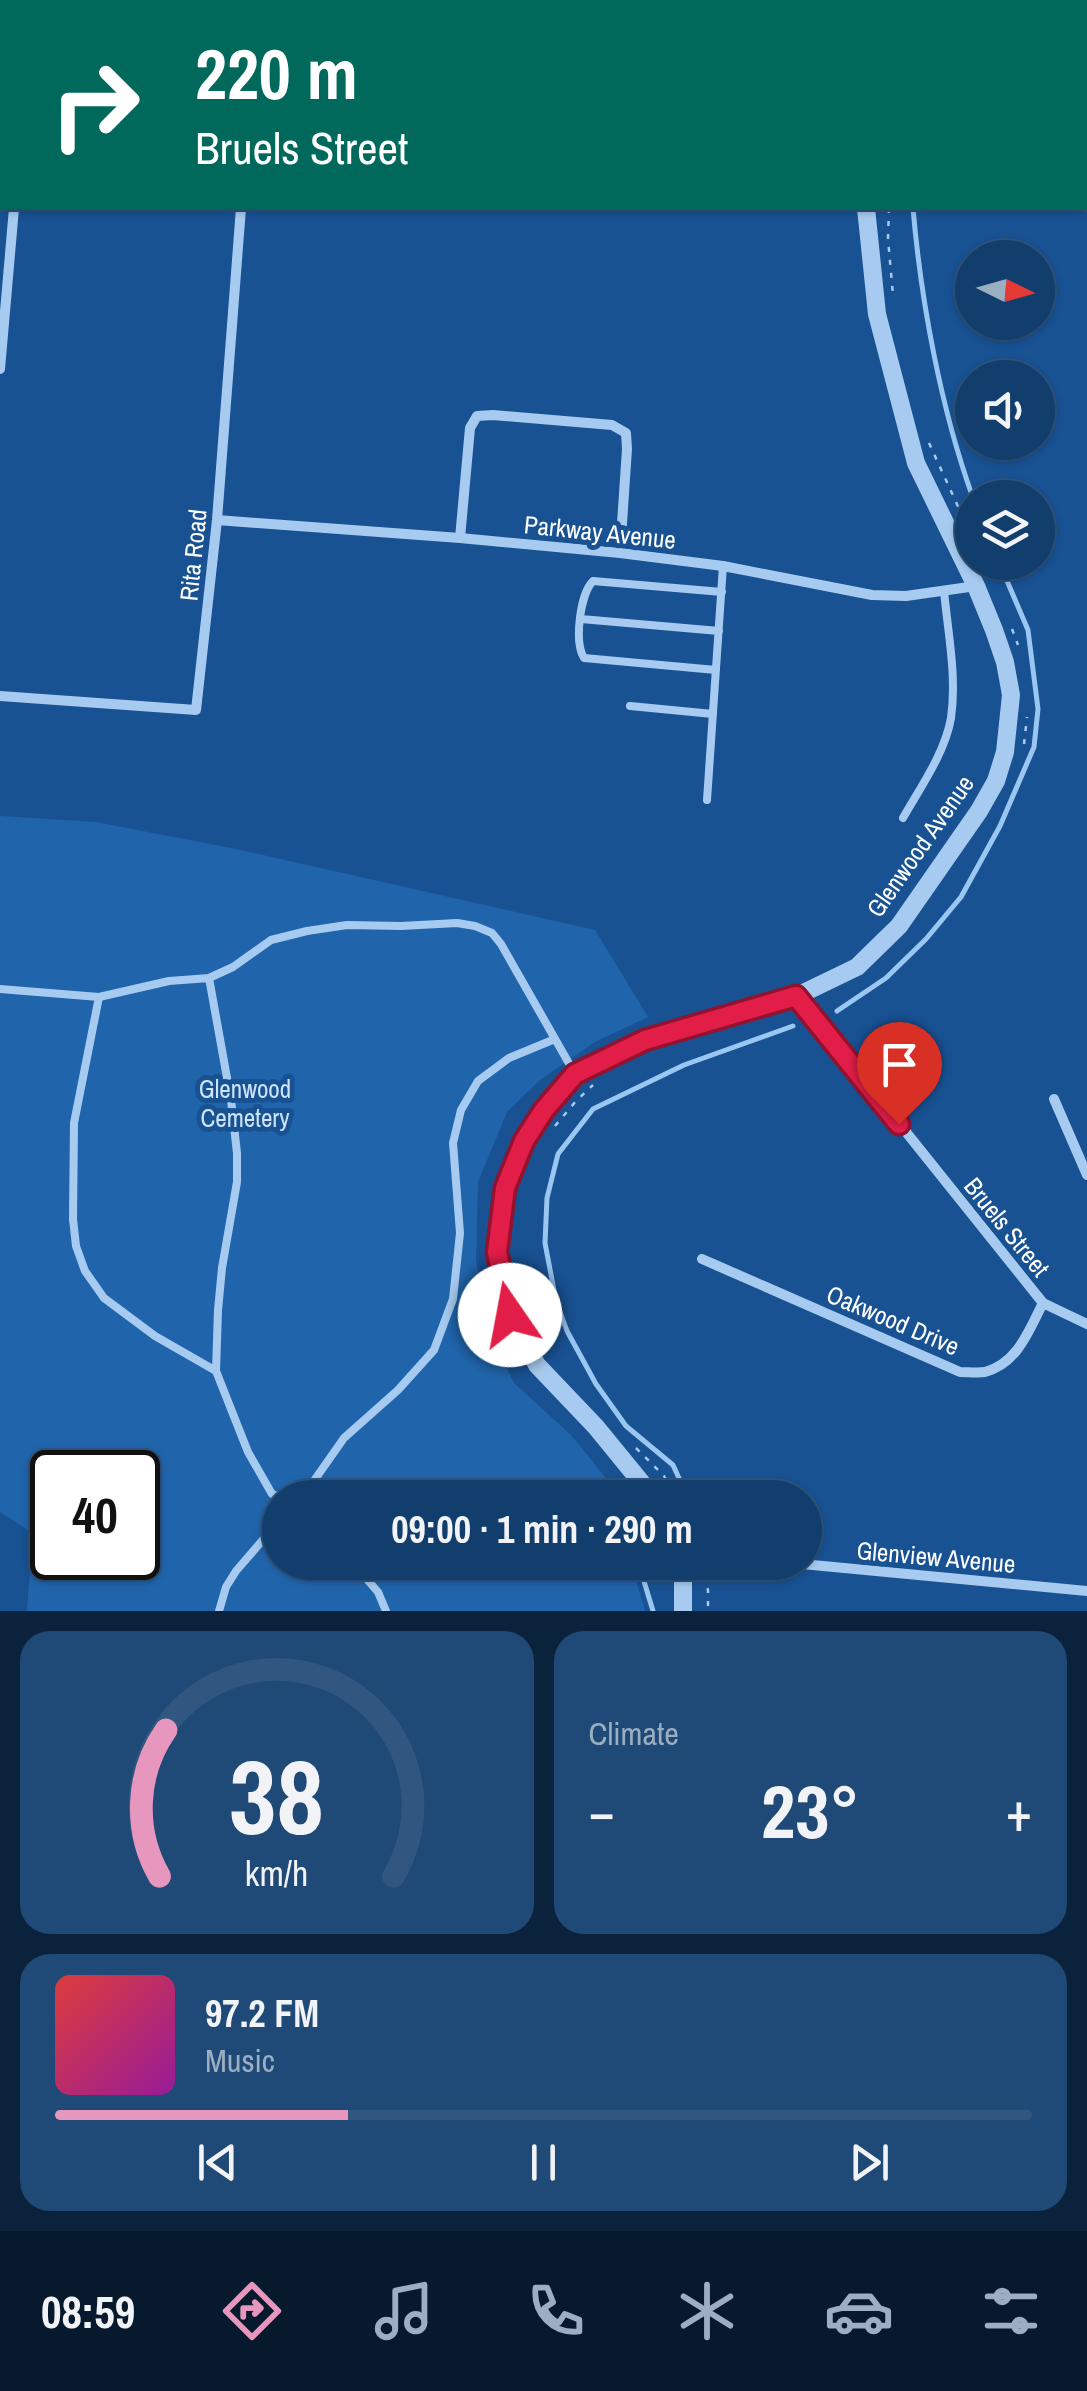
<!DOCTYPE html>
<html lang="en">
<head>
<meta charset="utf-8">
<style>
	body { margin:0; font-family:"Archivo Narrow",sans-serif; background:#1f4976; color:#f1f3f6; height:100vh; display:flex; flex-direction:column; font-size:38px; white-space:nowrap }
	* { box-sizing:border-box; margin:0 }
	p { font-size:32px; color:#9caec2 }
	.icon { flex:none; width:55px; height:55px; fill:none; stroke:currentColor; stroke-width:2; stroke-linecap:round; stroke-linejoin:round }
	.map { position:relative; height:1611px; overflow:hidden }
	.side { display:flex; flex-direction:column; gap:20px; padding:20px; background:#0a223c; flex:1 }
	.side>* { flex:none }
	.guide { position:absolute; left:0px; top:0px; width:1088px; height:210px; box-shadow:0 2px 8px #0004,0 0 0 2px #315781; background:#00695c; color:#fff; overflow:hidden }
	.needle { width:65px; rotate:95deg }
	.tools { position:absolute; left:955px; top:240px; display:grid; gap:20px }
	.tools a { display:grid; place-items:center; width:100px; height:100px; border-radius:50%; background:#123e6e; box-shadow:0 2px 8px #0004,0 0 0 2px #315781; font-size:50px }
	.speed { position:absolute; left:30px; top:1450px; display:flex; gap:20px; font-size:50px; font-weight:700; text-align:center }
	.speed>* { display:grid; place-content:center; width:130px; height:130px; border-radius:50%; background:#123e6e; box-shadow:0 2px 8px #0004,0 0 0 2px #315781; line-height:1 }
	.speed .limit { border:5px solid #111; border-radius:15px; background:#fff; color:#111 }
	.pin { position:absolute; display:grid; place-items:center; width:85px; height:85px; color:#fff; margin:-102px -42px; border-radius:50% 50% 50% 0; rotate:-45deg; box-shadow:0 0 10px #0007 }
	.pin .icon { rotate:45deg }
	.me { position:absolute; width:110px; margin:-55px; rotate:348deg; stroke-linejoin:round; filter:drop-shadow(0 0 8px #0008) }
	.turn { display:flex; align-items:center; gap:35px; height:210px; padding:0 30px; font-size:45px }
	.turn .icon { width:130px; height:130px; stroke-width:2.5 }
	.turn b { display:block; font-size:70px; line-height:85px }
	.big { font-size:75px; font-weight:800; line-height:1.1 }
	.side .card { flex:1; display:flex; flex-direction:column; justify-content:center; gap:15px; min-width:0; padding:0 35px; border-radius:30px; background:#1f4976 }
	.side .dial { align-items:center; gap:0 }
	.dial svg { height:260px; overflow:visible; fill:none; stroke:#315781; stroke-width:7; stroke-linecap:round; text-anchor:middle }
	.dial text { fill:#f1f3f6; stroke:none }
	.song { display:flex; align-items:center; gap:30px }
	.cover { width:120px; height:120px; border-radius:15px; background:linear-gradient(135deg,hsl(0 70% 55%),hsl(300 70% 35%)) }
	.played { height:10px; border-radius:5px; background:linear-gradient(90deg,#e797bd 30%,#315781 30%) }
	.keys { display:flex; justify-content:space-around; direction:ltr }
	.heat { display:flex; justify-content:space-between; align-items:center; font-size:55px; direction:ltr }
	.side .tiles { flex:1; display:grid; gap:20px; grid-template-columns:1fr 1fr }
	.card:last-child { grid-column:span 2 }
	.trip { position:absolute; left:262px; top:1480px; width:560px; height:100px; border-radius:50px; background:#123e6e; box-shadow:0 2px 8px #0004,0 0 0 2px #315781; font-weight:800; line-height:100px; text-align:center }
	.tab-bar { display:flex; height:160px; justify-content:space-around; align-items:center; background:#07192c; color:#9caec2 }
	.tab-bar .icon { width:70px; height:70px }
	.tab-bar .selected { color:#e797bd }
	.tab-bar b { font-size:45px; color:#f1f3f6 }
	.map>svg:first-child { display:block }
</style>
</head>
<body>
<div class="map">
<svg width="1087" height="1611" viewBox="0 0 1087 1611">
	<rect width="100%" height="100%" fill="#185293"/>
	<path fill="#2065ac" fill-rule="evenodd" d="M 379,0 L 659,0 L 659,2 L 379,2 Z
		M 0,816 L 96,822 L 236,849 L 595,930 L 648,1017 L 595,1042 L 540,1080 L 507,1112 L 478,1182 L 476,1260 L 492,1337 L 514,1383 L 571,1435 L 619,1494 L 620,1497 L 280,1498 L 280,1562 L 631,1563 L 645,1611 L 27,1611 L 33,1533 L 0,1512 ZM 52,1472 L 138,1472 L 138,1558 L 52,1558 Z"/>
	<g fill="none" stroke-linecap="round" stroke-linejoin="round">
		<path stroke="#9ac6f2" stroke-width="5" d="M 881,2 L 881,0
			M 913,208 C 921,302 941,409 973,498
			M 837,1011 L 886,978 L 926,939 L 961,897 L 1000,826 L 1034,747 L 1038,709 L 1028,630 L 999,562
			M 688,1498 L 673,1465 L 626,1426 L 596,1384 L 567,1331 L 556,1301 L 545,1243 L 547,1198 L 558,1154 L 593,1109 L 684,1065 L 793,1026
			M 653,1611 L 643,1578 L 653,1562"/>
		<path stroke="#a7cbf0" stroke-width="2.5" stroke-dasharray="5 8" stroke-linecap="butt" d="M 873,0 L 873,2
			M 889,208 L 888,239 L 893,295
			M 929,443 L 972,537
			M 1012,629 L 1018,645
			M 1024,744 L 1027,717
			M 555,1126 L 576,1101 L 593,1085
			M 636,1448 L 664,1476 L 676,1498
			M 701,1563 L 708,1590 L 708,1611"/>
		<path stroke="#a7cbf0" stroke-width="8" d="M 467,2 L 467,0
			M 583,2 L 583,0
			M 581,619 L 719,631
			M 716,670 L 584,658 C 574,642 580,594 593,581 L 722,592
			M 630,706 L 713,714
			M 707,800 L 723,566
			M 903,818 C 920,788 945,753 951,718 C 957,677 948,633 944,591
			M 209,978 L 231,1100 L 237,1153 L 237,1182 L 222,1268 L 218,1310 L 216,1371 L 248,1452 L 272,1494 L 284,1498
			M 0,989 L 99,997 L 169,981 L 209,978 L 233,967 L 271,940 L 307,931 L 347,925 L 401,926 L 457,923 L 475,926 L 492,933 L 501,944 L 575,1074
			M 99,997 L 74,1123 L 73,1219 L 76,1246 L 85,1271 L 104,1298 L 155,1336 L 216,1371
			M 297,1498 L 311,1485 L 344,1438 L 398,1390 L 434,1350 L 453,1299 L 460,1233 L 453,1143 L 461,1110 L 478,1081 L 509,1058 L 555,1039
			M 352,1562 L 378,1592 L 386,1611
			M 219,1611 L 226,1587 L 236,1571 L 280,1520"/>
		<path stroke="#a7cbf0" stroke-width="10" d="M 31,2 L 31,0
			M 254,2 L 254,0
			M 0,369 L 14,208
			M 217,520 L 460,538 L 620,553 L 723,566 L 872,595 L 906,596 L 976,586
			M 460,538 L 470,428 L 477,416 L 493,415 L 612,425 L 626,433 L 627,449 L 620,553
			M 0,696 L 196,710 L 217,520 L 241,208
			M 797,996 L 1043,1303 L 1087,1324
			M 1054,1099 L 1087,1175
			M 702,1259 L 960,1372 C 968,1372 978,1373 985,1372 C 1018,1363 1029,1330 1043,1303
			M 781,1562 L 1087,1591"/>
		<path stroke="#a7cbf0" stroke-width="18" d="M 844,0 L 844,2
			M 654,1498 L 596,1427 L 537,1365 L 510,1315 L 497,1252 L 505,1188 L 524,1141 L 544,1110 L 575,1074 L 591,1065 L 645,1040 L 797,996 L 857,967 L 899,926 L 979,811 L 996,781 L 1005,752 L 1011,695 L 1005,662 L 994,630 L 976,586 L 916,463 L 877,314 L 866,208
			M 683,1611 L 683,1562"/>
	</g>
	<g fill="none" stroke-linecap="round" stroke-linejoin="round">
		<defs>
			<path id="route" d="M 510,1315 L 497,1252 L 505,1188 L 524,1141 L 544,1110 L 575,1074 L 645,1040 L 796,996 L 899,1124"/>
		</defs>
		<use href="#route" stroke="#92132f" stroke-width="25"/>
		<use href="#route" stroke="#e11d48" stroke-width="18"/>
	</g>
	<g text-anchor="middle" stroke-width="10" stroke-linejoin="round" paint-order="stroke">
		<g font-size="25" fill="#fff" stroke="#185293">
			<text transform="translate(600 532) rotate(6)" y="9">Parkway Avenue</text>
			<text transform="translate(193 555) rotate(-84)" y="9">Rita Road</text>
			<text transform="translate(920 846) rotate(-55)" y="9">Glenwood Avenue</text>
			<text transform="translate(1007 1227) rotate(51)" y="9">Bruels Street</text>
			<text transform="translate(893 1320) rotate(23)" y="9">Oakwood Drive</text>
			<text transform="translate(936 1557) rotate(5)" y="9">Glenview Avenue</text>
		</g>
		<g font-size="25" fill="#cee4fb" stroke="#185293">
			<text x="245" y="1098">Glenwood<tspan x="245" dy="29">Cemetery</tspan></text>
		</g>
	</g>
</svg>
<div class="tools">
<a><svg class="needle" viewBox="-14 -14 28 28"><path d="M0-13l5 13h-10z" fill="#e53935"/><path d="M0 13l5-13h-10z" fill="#9caec2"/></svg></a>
<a><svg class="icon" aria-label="sound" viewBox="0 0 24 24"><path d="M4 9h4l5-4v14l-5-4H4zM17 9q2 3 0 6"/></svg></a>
<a><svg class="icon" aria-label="layers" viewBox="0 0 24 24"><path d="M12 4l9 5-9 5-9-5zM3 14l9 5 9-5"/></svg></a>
</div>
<div class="speed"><div class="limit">40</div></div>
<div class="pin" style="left:899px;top:1124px;background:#d93025"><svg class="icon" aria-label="arrive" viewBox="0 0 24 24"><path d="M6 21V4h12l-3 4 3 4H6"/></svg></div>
<svg class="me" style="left:510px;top:1315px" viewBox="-20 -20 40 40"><circle r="19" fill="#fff"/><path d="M0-13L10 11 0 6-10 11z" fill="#e11d48"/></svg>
<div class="trip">09:00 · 1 min · 290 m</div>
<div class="guide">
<div class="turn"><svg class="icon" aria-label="right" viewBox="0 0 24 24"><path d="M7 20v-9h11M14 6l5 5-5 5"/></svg><div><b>220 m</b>Bruels Street</div></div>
</div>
</div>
<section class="side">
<div class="tiles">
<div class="card dial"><svg viewBox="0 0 100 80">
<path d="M14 69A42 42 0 1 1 86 69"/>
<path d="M14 69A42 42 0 0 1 16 24" stroke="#e797bd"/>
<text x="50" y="56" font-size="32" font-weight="700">38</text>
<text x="50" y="72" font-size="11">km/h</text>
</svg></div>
<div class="card"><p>Climate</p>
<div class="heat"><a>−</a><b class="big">23°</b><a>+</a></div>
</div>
<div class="card">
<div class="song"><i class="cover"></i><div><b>97.2 FM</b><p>Music</p></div></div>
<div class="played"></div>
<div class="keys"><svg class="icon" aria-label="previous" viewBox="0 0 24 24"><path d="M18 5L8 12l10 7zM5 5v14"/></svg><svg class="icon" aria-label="pause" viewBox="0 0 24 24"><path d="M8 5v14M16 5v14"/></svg><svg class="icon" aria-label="next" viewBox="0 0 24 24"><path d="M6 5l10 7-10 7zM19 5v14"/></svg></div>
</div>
</div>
</section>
<nav class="tab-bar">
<b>08:59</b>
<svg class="icon selected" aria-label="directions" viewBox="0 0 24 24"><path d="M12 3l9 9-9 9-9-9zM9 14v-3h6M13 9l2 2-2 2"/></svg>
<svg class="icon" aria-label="music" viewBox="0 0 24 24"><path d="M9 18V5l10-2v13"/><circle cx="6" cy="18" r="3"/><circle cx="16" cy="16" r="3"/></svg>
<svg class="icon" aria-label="phone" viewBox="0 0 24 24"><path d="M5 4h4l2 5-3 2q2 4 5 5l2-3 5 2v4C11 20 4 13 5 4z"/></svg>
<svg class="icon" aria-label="climate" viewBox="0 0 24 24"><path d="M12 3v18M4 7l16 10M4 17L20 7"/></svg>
<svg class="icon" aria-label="car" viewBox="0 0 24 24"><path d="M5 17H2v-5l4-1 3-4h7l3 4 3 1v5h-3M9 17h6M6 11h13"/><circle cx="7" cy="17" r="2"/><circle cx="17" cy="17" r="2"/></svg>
<svg class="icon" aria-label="filters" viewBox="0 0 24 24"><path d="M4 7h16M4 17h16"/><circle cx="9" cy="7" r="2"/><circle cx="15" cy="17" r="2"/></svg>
</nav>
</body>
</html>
